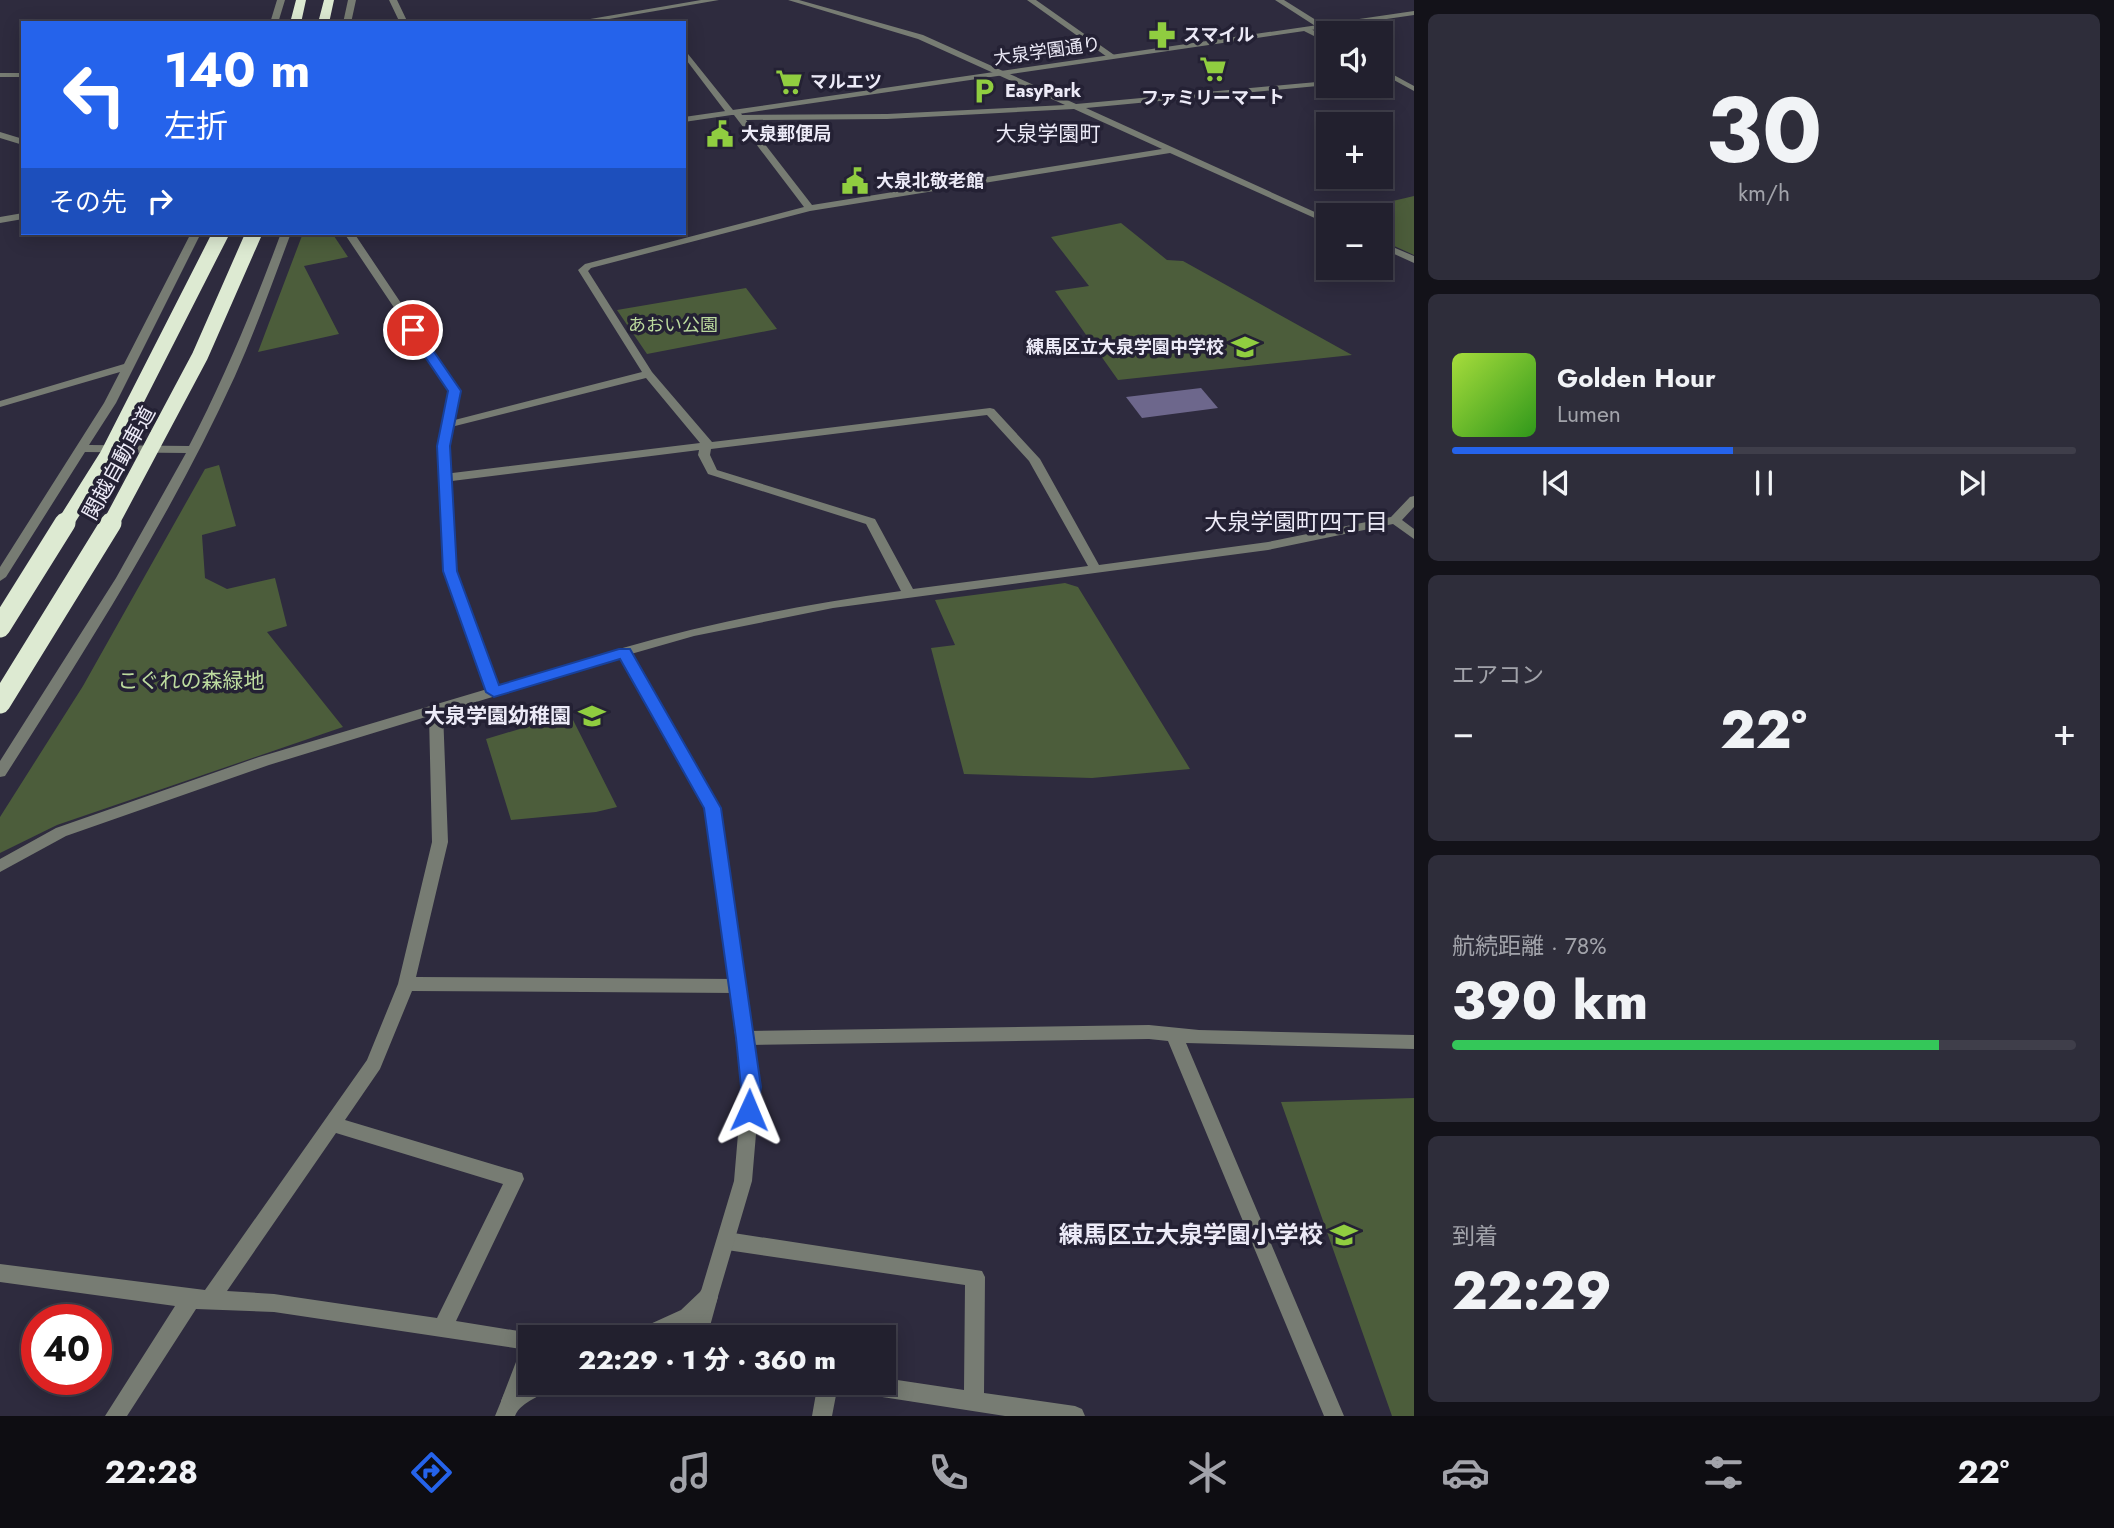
<!DOCTYPE html>
<html lang="ja">
<head>
<meta charset="utf-8">
<style>
	body { margin:0; font-family:Jost,"Noto Sans JP",sans-serif; background:#2e2d3a; color:#f1f3f6; height:100vh; display:flex; flex-direction:column; font-size:26px; white-space:nowrap }
	* { box-sizing:border-box; margin:0 }
	p { font-size:23px; color:#a2a3aa }
	.icon { flex:none; width:38px; height:38px; fill:none; stroke:currentColor; stroke-width:2; stroke-linecap:round; stroke-linejoin:round }
	.map { position:relative; flex:1; overflow:hidden }
	.side { display:flex; flex-direction:column; gap:14px; padding:14px; background:#131219; width:700px }
	.side>* { flex:none }
	.banner { position:absolute; left:21px; top:21px; width:665px; height:214px; border-radius:0px; box-shadow:0 4px 18px #0003,0 0 0 2px #3f3e4a; background:#2563eb; color:#fff; overflow:hidden }
	.controls { position:absolute; left:1316px; top:21px; display:grid; gap:14px }
	.controls a { display:grid; place-items:center; width:77px; height:77px; border-radius:0px; background:#22202e; box-shadow:0 4px 18px #0003,0 0 0 2px #3f3e4a; font-size:35px }
	.speed { position:absolute; left:21px; top:1304px; display:flex; gap:14px; font-size:35px; font-weight:700; text-align:center }
	.speed>* { display:grid; place-content:center; width:91px; height:91px; border-radius:50%; background:#22202e; box-shadow:0 4px 18px #0003,0 0 0 2px #3f3e4a; line-height:1 }
	.speed .limit { border:10px solid #d22; background:#fff; color:#111 }
	.pin { position:absolute; display:grid; place-items:center; width:60px; height:60px; color:#fff; margin:-30px; border:4px solid #fff; border-radius:50%; box-shadow:0 2px 7px #0007 }
	.me { position:absolute; width:77px; margin:-38px; rotate:1deg; stroke-linejoin:round; filter:drop-shadow(0 0 5px #0008) }
	.turn { display:flex; align-items:center; gap:24px; height:147px; padding:0 28px; font-size:32px }
	.turn .icon { width:91px; height:91px; stroke-width:2.5 }
	.turn b { display:block; font-size:49px; line-height:60px }
	.then { display:flex; align-items:center; height:66px; padding:0 28px; background:#0003; gap:14px; font-size:26px }
	.big { font-size:52px; font-weight:800; line-height:1.1 }
	.side .card { flex:1; display:flex; flex-direction:column; justify-content:center; gap:10px; min-width:0; padding:0 24px; border-radius:10px; background:#2e2d3a }
	.side .dial { align-items:center; gap:0 }
	.dial b { font-size:91px; line-height:1 }
	.song { display:flex; align-items:center; gap:21px }
	.cover { width:84px; height:84px; border-radius:10px; background:linear-gradient(135deg,hsl(80 70% 55%),hsl(110 70% 35%)) }
	.played { height:7px; border-radius:4px; background:linear-gradient(90deg,#2563eb 45%,#3f3e4a 45%) }
	.keys { display:flex; justify-content:space-around; direction:ltr }
	.heat { display:flex; justify-content:space-between; align-items:center; font-size:38px; direction:ltr }
	.charge { height:10px; border-radius:5px; background:linear-gradient(90deg,#34c759 78%,#3f3e4a 0) }
	.trip { position:absolute; left:518px; top:1325px; width:378px; height:70px; border-radius:0px; background:#22202e; box-shadow:0 4px 18px #0003,0 0 0 2px #3f3e4a; font-weight:800; line-height:70px; text-align:center }
	.tab-bar { display:flex; height:112px; justify-content:space-around; align-items:center; background:#0e0d12; color:#a2a3aa }
	.tab-bar .icon { width:49px; height:49px }
	.tab-bar .current { color:#2563eb }
	.tab-bar b { font-size:32px; color:#f1f3f6 }
	main { display:flex; flex:1; min-height:0 }
	.map>svg:first-child { display:block }
</style>
</head>
<body>
<main>
<div class="map">
<svg width="1414" height="1416" viewBox="0 0 1414 1416">
	<rect width="100%" height="100%" fill="#2e2b3e"/>
	<path fill="#4c5d3b" d="M 1414,196 L 1414,255 L 1381,240 L 1381,215 L 1333,215 Z
		M 1121,223 L 1167,260 L 1183,261 L 1352,355 L 1118,380 L 1055,291 L 1089,286 L 1051,237 Z
		M 303,233 L 332,233 L 348,257 L 304,266 L 339,334 L 258,352 Z
		M 746,288 L 777,329 L 647,354 L 617,310 Z
		M 219,465 L 236,526 L 202,535 L 205,578 L 227,589 L 275,578 L 287,626 L 267,632 L 343,727 L 57,825 L 0,853 L 0,817 L 83,686 L 205,469 Z
		M 1065,583 L 1078,587 L 1190,769 L 1092,778 L 964,774 L 931,648 L 955,645 L 935,600 Z
		M 570,714 L 617,807 L 596,812 L 511,820 L 486,739 Z
		M 1414,1098 L 1414,1416 L 1392,1416 L 1281,1102 Z"/>
	<path fill="#6d678c" d="M 1201,388 L 1218,408 L 1142,418 L 1126,397 Z"/>
	<g fill="none" stroke-linecap="round" stroke-linejoin="round">
		<path fill="#777c73" fill-rule="evenodd" d="M 277,0 L 285,0 L 278,23 L 270,23 Z
			M 348,0 L 356,0 L 351,23 L 343,23 Z
			M 701,0 L 719,0 L 586,23 L 567,23 Z
			M 788,0 L 799,0 L 923,35 L 1076,104 L 1328,81 L 1328,85 L 1086,108 L 1328,218 L 1328,224 L 1170,153 L 810,211 L 591,268 L 588,271 L 652,372 L 712,442 L 990,408 L 994,409 L 1040,459 L 1099,565 L 1268,542 L 1391,517 L 1410,497 L 1414,496 L 1414,507 L 1402,520 L 1414,529 L 1414,539 L 1393,524 L 1268,550 L 833,608 L 694,636 L 624,656 L 619,655 L 617,652 L 619,649 C 712,622 806,604 901,591 L 866,524 L 708,474 L 698,455 L 699,450 L 444,482 L 438,478 L 444,474 L 700,443 L 646,378 L 447,428 L 441,425 L 443,423 L 642,372 L 578,270 L 585,264 L 804,207 L 734,115 L 728,115 L 684,57 L 684,49 L 733,110 L 739,110 L 742,115 L 887,114 L 1065,105 L 918,39 ZM 1074,109 L 1162,149 L 812,205 L 746,120 L 887,119 ZM 987,415 L 1029,461 L 1088,566 L 913,589 L 875,519 L 717,470 L 710,455 L 711,449 Z
			M 1027,0 L 1036,0 L 1117,57 L 1110,59 Z
			M 1275,0 L 1284,0 L 1327,27 L 1320,29 Z
			M 1307,27 L 1328,38 L 1328,43 L 1304,31 L 1303,29 Z
			M 1381,68 L 1414,86 L 1414,91 L 1381,73 Z
			M 0,73 L 23,73 L 23,77 L 0,77 Z
			M 0,132 L 23,139 L 23,145 L 0,138 Z
			M 191,233 L 201,233 L 116,403 L 89,445 L 189,446 C 225,377 254,306 281,233 L 291,233 C 273,281 256,329 235,376 C 171,516 88,646 5,776 L 0,777 L 0,761 L 116,578 L 186,453 L 85,452 L 6,577 L 0,581 L 0,567 L 104,403 L 120,372 L 0,407 L 0,401 L 124,364 Z
			M 1381,242 L 1414,256 L 1414,263 L 1381,248 Z
			M 494,687 L 499,689 L 501,692 L 499,695 L 443,712 L 448,842 L 416,977 L 737,979 L 743,981 L 745,986 L 743,991 L 737,993 L 412,991 L 380,1069 L 345,1120 L 522,1173 L 524,1179 L 456,1321 L 537,1334 L 538,1337 L 530,1337 L 530,1377 L 518,1408 L 511,1411 L 504,1408 L 501,1401 L 521,1349 L 274,1312 L 196,1309 L 127,1416 L 105,1416 L 175,1306 L 0,1282 L 0,1264 L 205,1290 L 367,1060 L 398,984 L 432,842 L 429,716 L 269,765 L 66,836 L 0,872 L 0,859 L 56,828 L 259,757 ZM 336,1133 L 503,1184 L 437,1318 L 274,1294 L 227,1291 Z
			M 1149,1025 L 1199,1030 L 1414,1035 L 1414,1049 L 1186,1043 L 1344,1416 L 1324,1416 L 1168,1041 L 1149,1039 L 746,1045 L 740,1043 L 737,1038 L 740,1033 L 746,1031 Z
			M 727,1232 L 982,1271 L 985,1277 L 984,1393 L 1075,1406 L 1082,1409 L 1085,1416 L 1005,1416 L 837,1390 L 832,1416 L 812,1416 L 818,1382 L 884,1382 L 884,1378 L 964,1390 L 965,1285 L 727,1250 L 720,1247 L 717,1241 L 720,1235 Z
			M 708,1288 L 715,1290 L 718,1297 L 707,1337 L 687,1337 L 701,1290 Z"/>
		<path fill="#777c73" fill-rule="evenodd" d="M 389,0 L 397,0 L 408,23 L 400,23 Z
			M 1414,11 L 1414,15 L 684,122 L 684,117 Z
			M 23,213 L 23,219 L 0,223 L 0,217 Z
			M 344,233 L 354,233 L 460,391 L 449,446 L 456,571 L 499,686 L 619,649 L 629,649 L 719,808 L 760,1087 L 752,1181 L 716,1303 L 695,1324 L 666,1337 L 634,1337 L 637,1330 L 681,1310 L 701,1291 L 734,1181 L 742,1087 L 705,808 L 620,658 L 499,695 L 489,695 L 444,571 L 437,446 L 450,391 Z
			M 530,1377 L 530,1382 L 551,1382 C 544,1399 522,1399 515,1416 L 495,1416 L 504,1394 Z"/>
		<path fill="#ddead2" fill-rule="evenodd" d="M 296,0 L 306,0 L 301,23 L 290,23 Z
			M 324,0 L 334,0 L 329,23 L 318,23 Z"/>
		<path stroke="#ddead2" stroke-width="16" d="M 64,525 L 108,455 L 221,233
			M 110,525 L 200,356 L 254,233"/>
		<path stroke="#ddead2" stroke-width="21" d="M 0,627 L 65,523
			M 0,703 L 111,523"/>
	</g>
	<path fill="#2563eb" stroke="#184099" stroke-width="2" d="M 408,327 L 417,327 L 461,391 L 450,446 L 457,571 L 499,685 L 619,649 L 630,649 L 721,808 L 761,1087 L 756,1117 L 749,1119 L 742,1117 L 739,1110 L 741,1087 L 736,1038 L 704,808 L 620,659 L 494,697 L 486,692 L 443,571 L 437,446 L 448,391 L 407,330 Z"/>
	<defs>
		<symbol id="pharmacy-bare" viewBox="-9 -9 18 18"><path d="M-2-6h4v4h4v4h-4v4h-4v-4h-4v-4h4Z" fill="#90cd40" stroke="#242134" stroke-width="2.5" paint-order="stroke"/></symbol>
		<symbol id="supermarket-bare" viewBox="-9 -9 18 18"><path d="M-6-5.5h2.5l.6 2H6L4.5 2H-2.5L-4.4-4H-6ZM-1.5 3.2a1.3 1.3 0 1 0 .1 0ZM3 3.2a1.3 1.3 0 1 0 .1 0Z" fill="#90cd40" stroke="#242134" stroke-width="2.5" paint-order="stroke"/></symbol>
		<symbol id="parking-bare" viewBox="-9 -9 18 18"><path d="M-3.5-5.5H1a3.5 3.5 0 0 1 0 7H-1V5.5H-3.5ZM-1-3.4V-.6H.8a1.4 1.4 0 0 0 0-2.8Z" fill="#90cd40" stroke="#242134" stroke-width="2.5" paint-order="stroke"/></symbol>
		<symbol id="civic-bare" viewBox="-9 -9 18 18"><path d="M-.6-6.5H3V-4.5H.6V-3L4-1V1h2V6H-6V1h2V-1L-.6-3ZM-1.2 2.5V6h2.4V2.5Z" fill="#90cd40" stroke="#242134" stroke-width="2.5" paint-order="stroke"/></symbol>
		<symbol id="school-bare" viewBox="-9 -9 18 18"><path d="M0-5L7-2L0 1L-7-2ZM-4 1L0 2.5L4 1V4Q0 6-4 4Z" fill="#90cd40" stroke="#242134" stroke-width="2.5" paint-order="stroke"/></symbol>
	</defs>
	<g fill-rule="evenodd">
		<use href="#pharmacy-bare" x="1143" y="16" width="38" height="38"/>
		<use href="#supermarket-bare" x="1194" y="50" width="38" height="38"/>
		<use href="#supermarket-bare" x="770" y="63" width="38" height="38"/>
		<use href="#parking-bare" x="965" y="72" width="38" height="38"/>
		<use href="#civic-bare" x="701" y="115" width="38" height="38"/>
		<use href="#civic-bare" x="836" y="162" width="38" height="38"/>
		<use href="#school-bare" x="1226" y="328" width="38" height="38"/>
		<use href="#school-bare" x="573" y="697" width="38" height="38"/>
		<use href="#school-bare" x="1325" y="1216" width="38" height="38"/>
	</g>
	<g text-anchor="middle" stroke-width="7" stroke-linejoin="round" paint-order="stroke">
		<g font-size="18" font-weight="bold" fill="#eceaf7" stroke="#242134" text-anchor="start">
			<text x="1183" y="41">スマイル</text>
			<text x="810" y="88">マルエツ</text>
			<text x="1005" y="97">EasyPark</text>
			<text x="1213" y="104" text-anchor="middle">ファミリーマート</text>
			<text x="741" y="140">大泉郵便局</text>
			<text x="876" y="187">大泉北敬老館</text>
			<text x="1224" y="353" text-anchor="end">練馬区立大泉学園中学校</text>
		</g>
		<g font-size="18" fill="#eceaf7" stroke="#242134">
			<text transform="translate(1047 51) rotate(-8)" y="6">大泉学園通り</text>
		</g>
		<g font-size="18" fill="#bcdb9e" stroke="#242134">
			<text x="673" y="331">あおい公園</text>
		</g>
		<g font-size="21" fill="#eceaf7" stroke="#242134">
			<text x="1048" y="141">大泉学園町</text>
		</g>
		<g font-size="21" fill="#eceaf7" stroke="#242134">
			<text transform="translate(119 463) rotate(-61)" y="7">関越自動車道</text>
		</g>
		<g font-size="21" fill="#bcdb9e" stroke="#242134">
			<text x="191" y="688">こぐれの森緑地</text>
		</g>
		<g font-size="21" font-weight="bold" fill="#eceaf7" stroke="#242134" text-anchor="end">
			<text x="571" y="723">大泉学園幼稚園</text>
		</g>
		<g font-size="23" fill="#eceaf7" stroke="#242134">
			<text x="1296" y="530">大泉学園町四丁目</text>
		</g>
		<g font-size="24" font-weight="bold" fill="#eceaf7" stroke="#242134" text-anchor="end">
			<text x="1323" y="1243">練馬区立大泉学園小学校</text>
		</g>
	</g>
</svg>
<div class="controls">
<a><svg class="icon" aria-label="sound" viewBox="0 0 24 24"><path d="M4 9h4l5-4v14l-5-4H4zM17 9q2 3 0 6"/></svg></a>
<a>+</a>
<a>−</a>
</div>
<div class="speed"><div class="limit">40</div></div>
<div class="pin" style="left:413px;top:330px;background:#d93025"><svg class="icon" aria-label="arrive" viewBox="0 0 24 24"><path d="M6 21V4h12l-3 4 3 4H6"/></svg></div>
<svg class="me" style="left:749px;top:1110px" viewBox="-20 -20 40 40"><path d="M0-17L14 15 0 8-14 15z" fill="#2563eb" stroke="#fff" stroke-width="4"/></svg>
<div class="trip">22:29 · 1 分 · 360 m</div>
<div class="banner">
<div class="turn"><svg class="icon" aria-label="left" viewBox="0 0 24 24"><path d="M17 20v-9H6M10 6l-5 5 5 5"/></svg><div><b>140 m</b>左折</div></div>
<div class="then">その先<svg class="icon" aria-label="right" viewBox="0 0 24 24"><path d="M7 20v-9h11M14 6l5 5-5 5"/></svg></div>
</div>
</div>
<section class="side">
<div class="card dial"><b>30</b><p>km/h</p></div>
<div class="card">
<div class="song"><i class="cover"></i><div><b>Golden Hour</b><p>Lumen</p></div></div>
<div class="played"></div>
<div class="keys"><svg class="icon" aria-label="previous" viewBox="0 0 24 24"><path d="M18 5L8 12l10 7zM5 5v14"/></svg><svg class="icon" aria-label="pause" viewBox="0 0 24 24"><path d="M8 5v14M16 5v14"/></svg><svg class="icon" aria-label="next" viewBox="0 0 24 24"><path d="M6 5l10 7-10 7zM19 5v14"/></svg></div>
</div>
<div class="card"><p>エアコン</p>
<div class="heat"><a>−</a><b class="big">22°</b><a>+</a></div>
</div>
<div class="card"><p>航続距離 · 78%</p><b class="big">390 km</b><div class="charge"></div></div>
<div class="card"><p>到着</p><b class="big">22:29</b></div>
</section>
</main>
<nav class="tab-bar">
<b>22:28</b>
<svg class="icon current" aria-label="directions" viewBox="0 0 24 24"><path d="M12 3l9 9-9 9-9-9zM9 14v-3h6M13 9l2 2-2 2"/></svg>
<svg class="icon" aria-label="music" viewBox="0 0 24 24"><path d="M9 18V5l10-2v13"/><circle cx="6" cy="18" r="3"/><circle cx="16" cy="16" r="3"/></svg>
<svg class="icon" aria-label="phone" viewBox="0 0 24 24"><path d="M5 4h4l2 5-3 2q2 4 5 5l2-3 5 2v4C11 20 4 13 5 4z"/></svg>
<svg class="icon" aria-label="climate" viewBox="0 0 24 24"><path d="M12 3v18M4 7l16 10M4 17L20 7"/></svg>
<svg class="icon" aria-label="car" viewBox="0 0 24 24"><path d="M5 17H2v-5l4-1 3-4h7l3 4 3 1v5h-3M9 17h6M6 11h13"/><circle cx="7" cy="17" r="2"/><circle cx="17" cy="17" r="2"/></svg>
<svg class="icon" aria-label="filters" viewBox="0 0 24 24"><path d="M4 7h16M4 17h16"/><circle cx="9" cy="7" r="2"/><circle cx="15" cy="17" r="2"/></svg>
<b>22°</b>
</nav>
</body>
</html>
